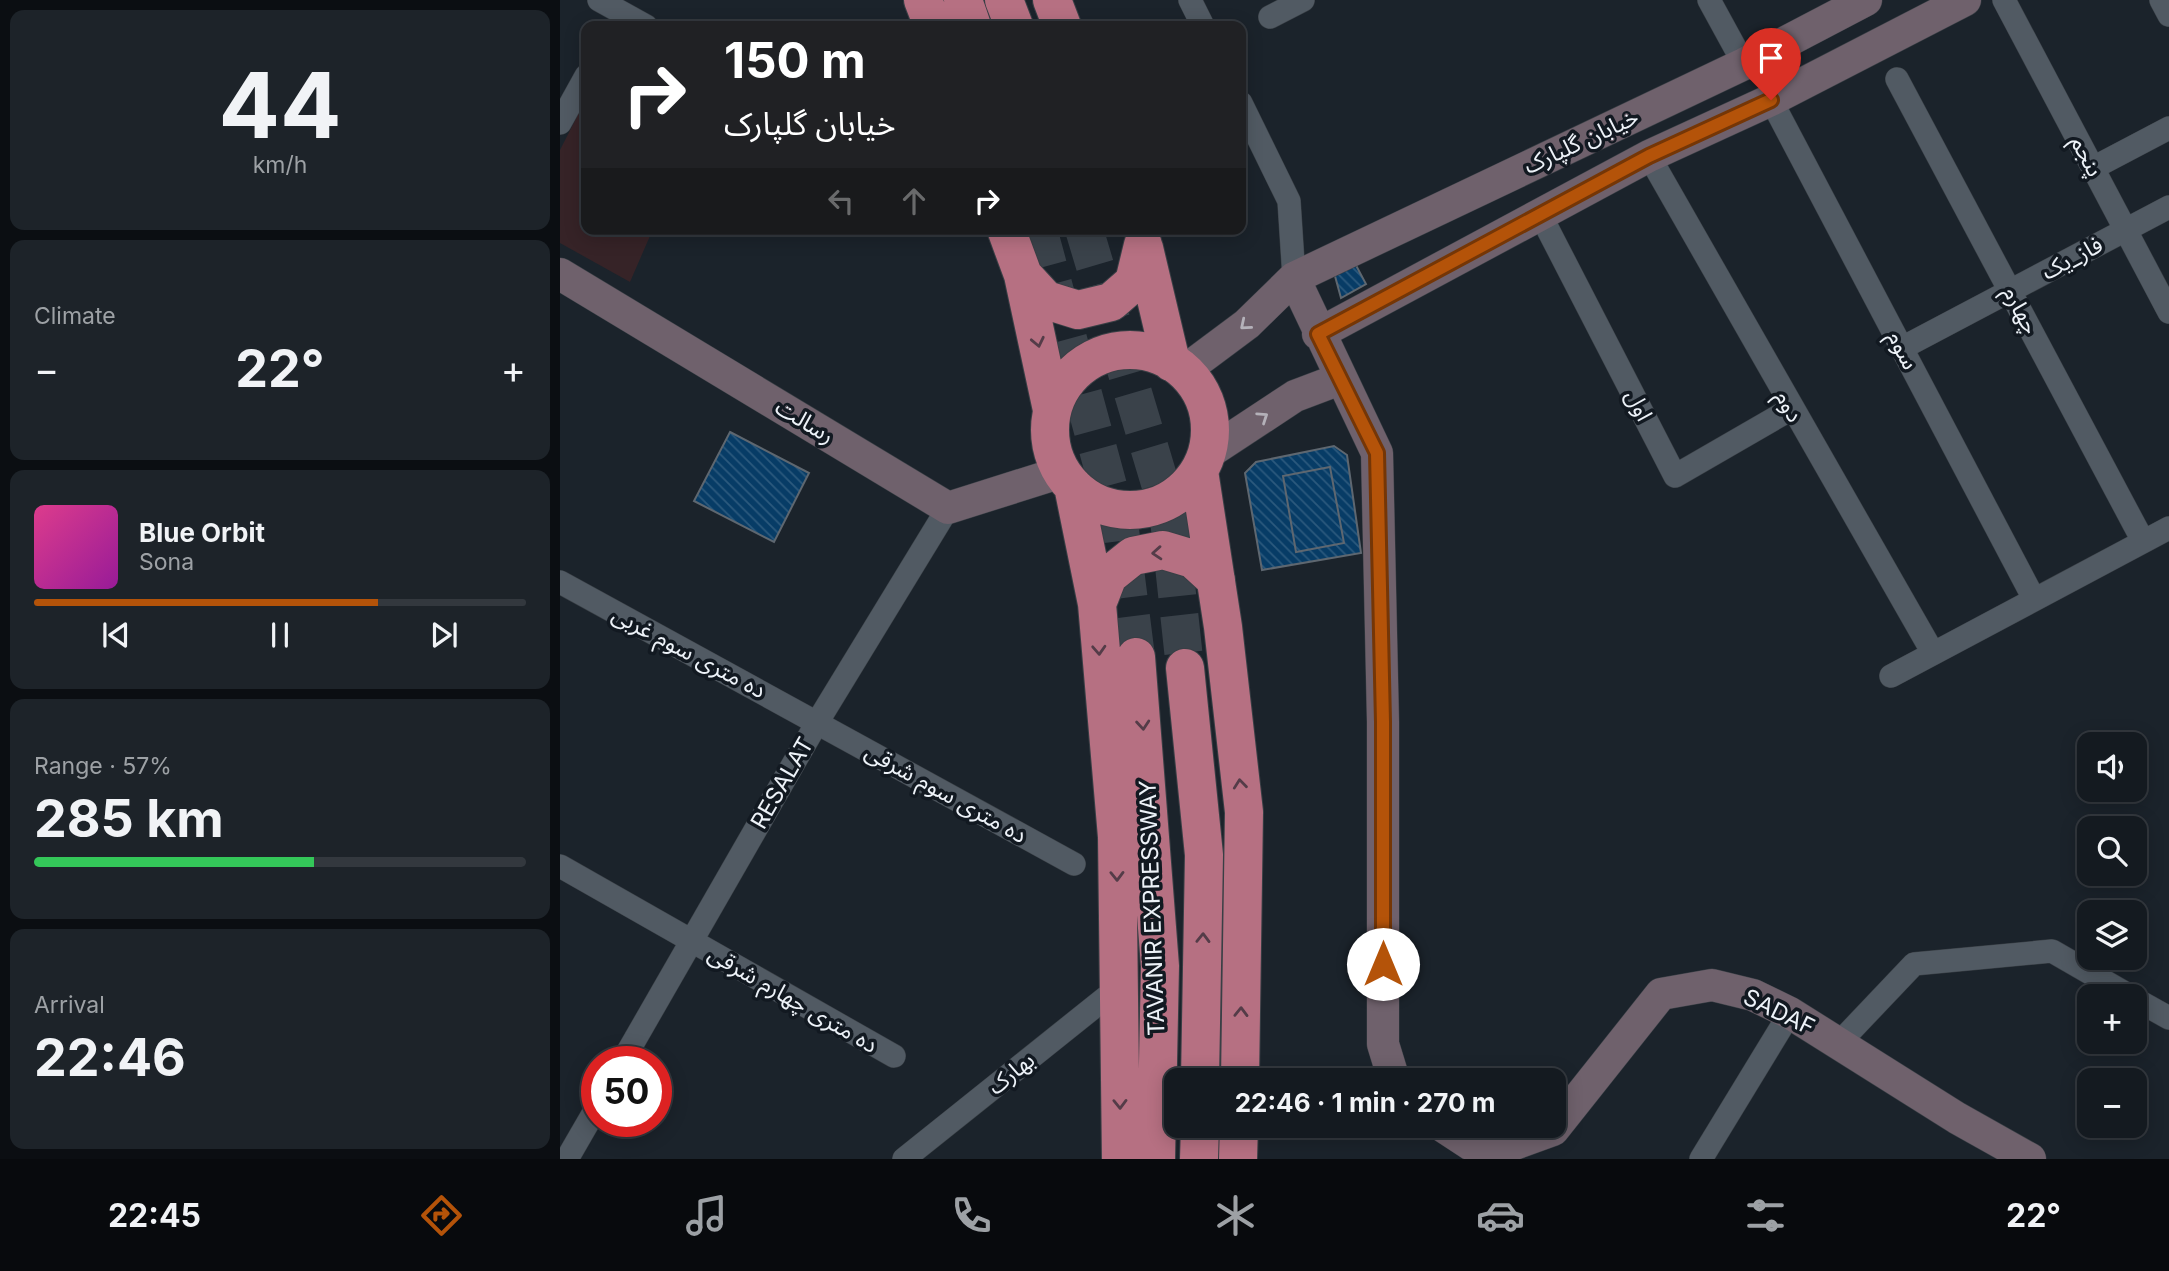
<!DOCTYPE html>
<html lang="en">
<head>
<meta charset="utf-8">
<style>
	body { margin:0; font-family:Inter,"Noto Sans Arabic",sans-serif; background:#1d2329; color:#f1f3f6; height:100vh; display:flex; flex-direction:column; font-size:26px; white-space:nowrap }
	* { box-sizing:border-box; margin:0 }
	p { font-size:23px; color:#9da1a5 }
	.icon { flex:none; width:38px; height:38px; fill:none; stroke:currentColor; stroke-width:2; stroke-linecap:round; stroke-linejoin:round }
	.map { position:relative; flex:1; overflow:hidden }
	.sheet { display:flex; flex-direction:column; gap:10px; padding:10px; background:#0b0e12; width:560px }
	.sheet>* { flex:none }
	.guide { position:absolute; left:21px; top:21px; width:665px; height:214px; border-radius:14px; box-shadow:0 4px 18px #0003,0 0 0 2px #33383e; background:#202124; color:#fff; overflow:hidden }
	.controls { position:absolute; left:1517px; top:732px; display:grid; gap:14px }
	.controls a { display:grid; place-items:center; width:70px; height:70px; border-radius:14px; background:#141a20; box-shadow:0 4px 18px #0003,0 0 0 2px #33383e; font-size:35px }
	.speed { position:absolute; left:21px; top:1046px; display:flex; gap:14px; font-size:35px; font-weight:700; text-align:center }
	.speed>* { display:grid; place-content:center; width:91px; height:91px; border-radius:50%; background:#141a20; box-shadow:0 4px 18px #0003,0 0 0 2px #33383e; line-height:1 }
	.speed .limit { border:10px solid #d22; background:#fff; color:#111 }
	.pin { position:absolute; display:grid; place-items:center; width:60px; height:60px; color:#fff; margin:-72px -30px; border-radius:50% 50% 50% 0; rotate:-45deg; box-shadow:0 0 7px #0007 }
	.pin .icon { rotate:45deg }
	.me { position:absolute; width:77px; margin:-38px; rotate:0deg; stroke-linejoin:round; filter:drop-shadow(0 0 5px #0008) }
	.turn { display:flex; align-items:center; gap:24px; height:147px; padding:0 28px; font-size:32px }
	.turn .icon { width:91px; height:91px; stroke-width:2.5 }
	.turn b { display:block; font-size:49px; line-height:60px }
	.lanes { display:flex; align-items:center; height:66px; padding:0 28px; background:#0003; justify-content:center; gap:35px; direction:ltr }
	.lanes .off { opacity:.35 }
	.big { font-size:52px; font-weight:700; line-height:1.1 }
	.sheet .widget { flex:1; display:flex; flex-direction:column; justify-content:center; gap:10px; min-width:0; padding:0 24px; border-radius:14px; background:#1d2329 }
	.sheet .dial { align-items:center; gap:0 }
	.dial b { font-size:91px; line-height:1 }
	.song { display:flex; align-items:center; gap:21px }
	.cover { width:84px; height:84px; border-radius:10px; background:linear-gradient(135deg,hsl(330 70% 55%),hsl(300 70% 35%)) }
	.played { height:7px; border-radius:4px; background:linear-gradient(90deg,#b45309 70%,#33383e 70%) }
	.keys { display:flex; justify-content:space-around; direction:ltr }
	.heat { display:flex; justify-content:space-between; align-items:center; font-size:38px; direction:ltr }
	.charge { height:10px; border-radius:5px; background:linear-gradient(90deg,#34c759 57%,#33383e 0) }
	.trip { position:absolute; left:604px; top:1068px; width:402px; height:70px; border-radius:14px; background:#141a20; box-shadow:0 4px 18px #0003,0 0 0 2px #33383e; font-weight:700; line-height:70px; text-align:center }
	.dock { display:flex; height:112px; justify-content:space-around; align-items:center; background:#080a0d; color:#9da1a5 }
	.dock .icon { width:49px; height:49px }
	.dock .active { color:#b45309 }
	.dock b { font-size:32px; color:#f1f3f6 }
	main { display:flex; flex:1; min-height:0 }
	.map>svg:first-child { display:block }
</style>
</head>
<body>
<main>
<section class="sheet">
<div class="widget dial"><b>44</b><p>km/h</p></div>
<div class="widget"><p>Climate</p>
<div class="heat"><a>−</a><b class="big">22°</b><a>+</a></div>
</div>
<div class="widget">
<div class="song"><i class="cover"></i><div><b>Blue Orbit</b><p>Sona</p></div></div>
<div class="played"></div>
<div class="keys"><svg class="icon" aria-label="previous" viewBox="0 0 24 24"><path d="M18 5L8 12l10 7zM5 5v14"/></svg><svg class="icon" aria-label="pause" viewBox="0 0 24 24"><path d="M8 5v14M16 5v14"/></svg><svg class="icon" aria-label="next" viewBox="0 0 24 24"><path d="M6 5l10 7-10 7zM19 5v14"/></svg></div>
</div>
<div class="widget"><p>Range · 57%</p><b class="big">285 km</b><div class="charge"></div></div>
<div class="widget"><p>Arrival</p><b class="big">22:46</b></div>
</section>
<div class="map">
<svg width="1609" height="1159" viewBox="0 0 1609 1159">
	<defs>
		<pattern id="building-back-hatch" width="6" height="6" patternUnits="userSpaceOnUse" patternTransform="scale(1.75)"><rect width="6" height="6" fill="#073c66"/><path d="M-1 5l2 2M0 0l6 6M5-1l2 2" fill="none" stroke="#2b597d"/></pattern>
	</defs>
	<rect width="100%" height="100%" fill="#1b232b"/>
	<path fill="#362327" d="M 26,99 L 26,229 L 93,229 L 70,282 L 0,243 L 0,150 Z"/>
	<path fill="url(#building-back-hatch)" stroke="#5e6770" stroke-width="2" fill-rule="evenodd" d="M 791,256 L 806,284 L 781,298 L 772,265 Z
		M 170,432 L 249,473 L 214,542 L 134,501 Z
		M 774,446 L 787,455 L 801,553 L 702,570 L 685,473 L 696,462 ZM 770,467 L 784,543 L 736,552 L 723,476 Z
		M 770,467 L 784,543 L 736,552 L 723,476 Z"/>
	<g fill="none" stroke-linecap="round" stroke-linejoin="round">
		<path stroke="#3a424a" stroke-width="38" stroke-dasharray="38 19" stroke-linecap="butt" d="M 478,229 L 560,530 L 576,657
			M 524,229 L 608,510 L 625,668"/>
		<defs>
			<path id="street" d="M 39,0 L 86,26
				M 630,0 L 643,26
				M 1149,0 L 1184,64
				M 1444,0 L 1609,312
				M 1601,0 L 1609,15
				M 710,17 L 743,0
				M 1337,79 L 1583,541
				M 1211,100 L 1474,599
				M 681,103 L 729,201 L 734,278
				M 0,123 L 26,76
				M 1089,156 L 1373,653
				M 1533,168 L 1609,128
				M 981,216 L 1115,476 L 1231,409
				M 1342,348 L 1609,207
				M 0,582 L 514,864
				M 1331,676 L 1609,528
				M 0,866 L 334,1056
				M 1575,999 L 1609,1018
				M 1278,1044 L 1354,964 L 1492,951 L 1570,996
				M 62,1062 L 258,721 L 388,508
				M 7,1159 L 37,1107
				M 344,1159 L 559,987
				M 1141,1159 L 1230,1013"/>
			<path id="secondary" d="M 0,274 L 388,508 L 502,472
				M 734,278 L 817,453 L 823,722 L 823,1044 L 834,1080
				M 758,334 L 1089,156 L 1211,100 L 1405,0
				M 624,371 L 687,324 L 734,278 L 1184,64 L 1306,0
				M 647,454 L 735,396 L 780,379
				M 881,1125 L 910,1144 L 949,1146 L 993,1130 L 1101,994 L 1152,985 L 1193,995 L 1230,1013 L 1397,1118 L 1470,1159"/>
			<path id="highway" d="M 363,0 L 373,26
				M 403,0 L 412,26
				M 444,0 L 454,26
				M 492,0 L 502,26
				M 446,229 L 463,275 L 492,410
				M 584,248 L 611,362
				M 463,275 L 486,300 L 518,310 L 551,302 L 574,282 L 583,245
				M490 430a80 80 0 1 1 160 0a80 80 0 1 1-160 0Z
				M 639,471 L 663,627 L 684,812 L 680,1080
				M 513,486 L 537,604 L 557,837 L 561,1159
				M 537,604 L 548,576 L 573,556 L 603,550 L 633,559 L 656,580
				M 576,657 L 600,966 L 596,1159
				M 625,668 L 644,855 L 640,1080
				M 639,1159 L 640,1125
				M 678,1159 L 679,1125"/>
		</defs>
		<use href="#street" stroke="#393f45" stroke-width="24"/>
		<use href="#secondary" stroke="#393f45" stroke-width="33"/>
		<use href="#highway" stroke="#393f45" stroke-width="40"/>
		<use href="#street" stroke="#515a63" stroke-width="23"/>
		<use href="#secondary" stroke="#6f616c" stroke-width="32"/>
		<use href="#highway" stroke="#b67082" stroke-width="38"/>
	</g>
	<defs><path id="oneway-chevron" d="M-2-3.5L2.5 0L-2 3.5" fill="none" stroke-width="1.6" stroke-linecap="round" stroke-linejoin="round" transform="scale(1.75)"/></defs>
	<g stroke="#b4b1b9">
		<use href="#oneway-chevron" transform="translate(685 325) rotate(140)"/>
		<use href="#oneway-chevron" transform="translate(703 417) rotate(-34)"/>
	</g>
	<g stroke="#543c48">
		<use href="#oneway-chevron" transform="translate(478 342) rotate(78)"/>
		<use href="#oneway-chevron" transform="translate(597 553) rotate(176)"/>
		<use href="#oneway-chevron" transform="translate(539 650) rotate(87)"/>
		<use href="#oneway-chevron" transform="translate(583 725) rotate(85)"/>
		<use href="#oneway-chevron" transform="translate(680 784) rotate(-96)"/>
		<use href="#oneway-chevron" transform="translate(557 876) rotate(89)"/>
		<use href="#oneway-chevron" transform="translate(643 938) rotate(-89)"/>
		<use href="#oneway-chevron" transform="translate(681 1012) rotate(-89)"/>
		<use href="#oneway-chevron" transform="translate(560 1104) rotate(89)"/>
	</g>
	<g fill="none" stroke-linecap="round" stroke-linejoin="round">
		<defs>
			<path id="route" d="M 823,964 L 823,722 L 817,453 L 758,334 L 1089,156 L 1211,100"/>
		</defs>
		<use href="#route" stroke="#753606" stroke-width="18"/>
		<use href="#route" stroke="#b45309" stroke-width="12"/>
	</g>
	<g text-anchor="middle" stroke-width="7" stroke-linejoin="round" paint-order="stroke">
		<g font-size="23" fill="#edf2f8" stroke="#121921">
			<text transform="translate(1021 141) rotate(-25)" y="8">خیابان گلپارک</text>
			<text transform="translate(1527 156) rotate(62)" y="8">پنجم</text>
			<text transform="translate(1512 258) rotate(-28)" y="8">فاز_یک</text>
			<text transform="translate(1461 310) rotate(62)" y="8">چهارم</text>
			<text transform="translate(1343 350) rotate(62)" y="8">سوم</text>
			<text transform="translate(1079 405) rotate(63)" y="8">اول</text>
			<text transform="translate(1229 406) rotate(60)" y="8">دوم</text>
			<text transform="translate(245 421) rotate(31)" y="8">رسالت</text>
			<text transform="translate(129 652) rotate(28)" y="8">ده متری سوم غربی</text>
			<text transform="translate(222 783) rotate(-60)" y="8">RESALAT</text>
			<text transform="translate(386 793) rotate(29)" y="8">ده متری سوم شرقی</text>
			<text transform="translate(592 908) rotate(-92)" y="8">TAVANIR EXPRESSWAY</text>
			<text transform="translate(233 999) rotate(30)" y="8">ده متری چهارم شرقی</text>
			<text transform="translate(1219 1012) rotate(26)" y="8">SADAF</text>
			<text transform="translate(451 1073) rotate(-39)" y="8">بهارک</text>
		</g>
	</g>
</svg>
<div class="controls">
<a><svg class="icon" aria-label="sound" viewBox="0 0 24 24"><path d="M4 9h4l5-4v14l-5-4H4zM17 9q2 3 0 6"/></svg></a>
<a><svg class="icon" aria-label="search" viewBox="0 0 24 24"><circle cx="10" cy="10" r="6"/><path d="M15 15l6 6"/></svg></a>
<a><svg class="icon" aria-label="layers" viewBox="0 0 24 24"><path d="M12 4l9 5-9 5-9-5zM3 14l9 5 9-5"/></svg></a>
<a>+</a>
<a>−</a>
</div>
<div class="speed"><div class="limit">50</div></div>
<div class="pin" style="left:1211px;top:100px;background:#d93025"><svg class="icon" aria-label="arrive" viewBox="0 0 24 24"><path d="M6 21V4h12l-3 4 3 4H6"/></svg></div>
<svg class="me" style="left:823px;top:964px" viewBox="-20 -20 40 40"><circle r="19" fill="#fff"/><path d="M0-13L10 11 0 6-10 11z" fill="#b45309"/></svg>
<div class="trip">22:46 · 1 min · 270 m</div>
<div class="guide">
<div class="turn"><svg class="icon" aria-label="right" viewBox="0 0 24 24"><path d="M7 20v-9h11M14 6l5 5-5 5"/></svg><div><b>150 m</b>خیابان گلپارک</div></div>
<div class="lanes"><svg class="icon off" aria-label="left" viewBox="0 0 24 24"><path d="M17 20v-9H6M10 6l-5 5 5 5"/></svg><svg class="icon off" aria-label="ahead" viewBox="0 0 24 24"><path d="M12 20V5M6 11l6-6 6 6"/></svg><svg class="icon" aria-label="right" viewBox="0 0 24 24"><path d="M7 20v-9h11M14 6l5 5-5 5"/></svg></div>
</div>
</div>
</main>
<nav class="dock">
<b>22:45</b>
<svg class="icon active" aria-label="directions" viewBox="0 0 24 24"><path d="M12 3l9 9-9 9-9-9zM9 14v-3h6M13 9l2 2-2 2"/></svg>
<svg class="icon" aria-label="music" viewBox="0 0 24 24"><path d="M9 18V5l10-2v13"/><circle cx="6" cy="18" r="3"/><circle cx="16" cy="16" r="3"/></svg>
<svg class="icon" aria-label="phone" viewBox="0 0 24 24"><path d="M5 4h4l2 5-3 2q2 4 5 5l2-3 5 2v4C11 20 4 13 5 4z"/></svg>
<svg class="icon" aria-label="climate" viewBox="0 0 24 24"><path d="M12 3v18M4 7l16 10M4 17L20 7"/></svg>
<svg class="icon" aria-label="car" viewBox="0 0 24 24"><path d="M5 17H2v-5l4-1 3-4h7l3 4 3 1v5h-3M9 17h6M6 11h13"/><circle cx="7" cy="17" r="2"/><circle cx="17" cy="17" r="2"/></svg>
<svg class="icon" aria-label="filters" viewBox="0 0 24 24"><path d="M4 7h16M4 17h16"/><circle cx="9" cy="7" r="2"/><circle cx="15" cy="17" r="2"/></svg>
<b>22°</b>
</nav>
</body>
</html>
